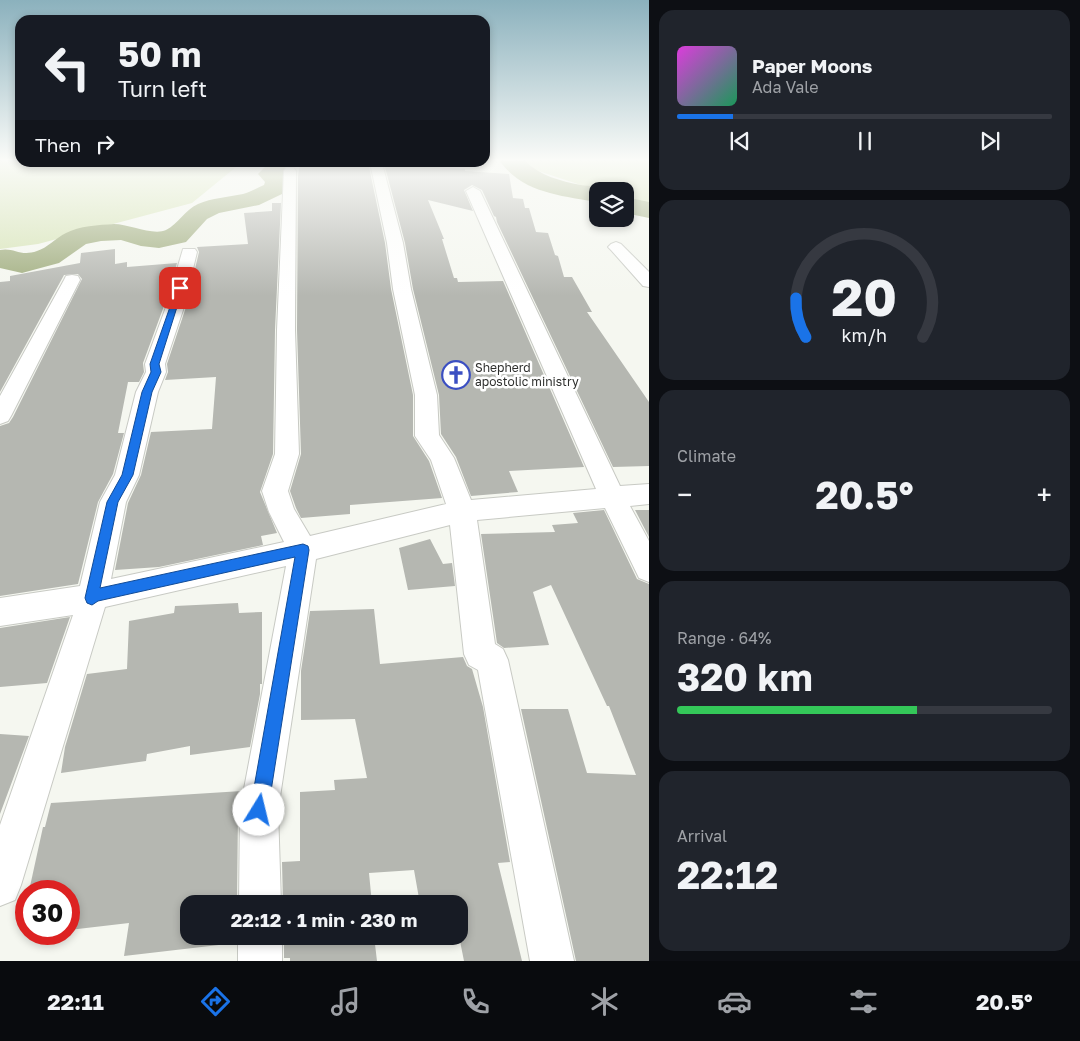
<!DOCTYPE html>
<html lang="en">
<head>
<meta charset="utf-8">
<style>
	body { margin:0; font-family:"Golos Text",sans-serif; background:#20242c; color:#f1f3f6; height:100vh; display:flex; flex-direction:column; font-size:19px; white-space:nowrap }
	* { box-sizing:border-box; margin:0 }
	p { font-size:16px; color:#9ea1a6 }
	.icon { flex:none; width:28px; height:28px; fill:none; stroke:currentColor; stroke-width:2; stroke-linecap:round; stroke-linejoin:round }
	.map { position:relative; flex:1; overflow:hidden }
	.side { display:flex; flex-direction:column; gap:10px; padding:10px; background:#0d0f14; width:431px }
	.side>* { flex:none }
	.hud { position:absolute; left:15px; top:15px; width:475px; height:152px; border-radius:15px; box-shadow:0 2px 8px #0003; background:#171b24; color:#f1f3f6; overflow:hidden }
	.controls { position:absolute; left:589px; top:182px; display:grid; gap:10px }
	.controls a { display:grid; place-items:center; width:45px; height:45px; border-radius:10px; background:#171b24; box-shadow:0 2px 8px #0003; font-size:25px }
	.speed { position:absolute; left:15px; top:880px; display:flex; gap:10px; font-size:25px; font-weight:700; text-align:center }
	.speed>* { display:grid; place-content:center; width:65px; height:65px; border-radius:50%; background:#171b24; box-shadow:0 2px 8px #0003; line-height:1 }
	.speed .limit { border:8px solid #d22; background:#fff; color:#111 }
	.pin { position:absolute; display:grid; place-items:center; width:42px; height:42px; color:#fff; margin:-21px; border-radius:10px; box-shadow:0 2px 8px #0006 }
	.me { position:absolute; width:55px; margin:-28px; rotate:9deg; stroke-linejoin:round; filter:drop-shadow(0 0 4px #0008) }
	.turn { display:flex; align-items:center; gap:18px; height:105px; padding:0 20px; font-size:22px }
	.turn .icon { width:65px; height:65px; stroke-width:2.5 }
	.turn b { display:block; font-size:35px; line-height:42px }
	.then { display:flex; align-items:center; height:48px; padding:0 20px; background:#0003; gap:10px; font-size:19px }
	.big { font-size:38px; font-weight:700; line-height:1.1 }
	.side .card { flex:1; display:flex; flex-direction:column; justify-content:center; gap:8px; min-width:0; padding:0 18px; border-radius:15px; background:#20242c }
	.side .dial { align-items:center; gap:0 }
	.dial svg { height:130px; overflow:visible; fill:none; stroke:#363941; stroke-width:7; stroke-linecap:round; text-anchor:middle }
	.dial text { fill:#f1f3f6; stroke:none }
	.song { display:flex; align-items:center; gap:15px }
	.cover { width:60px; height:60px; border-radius:8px; background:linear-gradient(135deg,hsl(300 70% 55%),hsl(150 70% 35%)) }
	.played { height:5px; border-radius:2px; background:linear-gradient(90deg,#1a73e8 15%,#363941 15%) }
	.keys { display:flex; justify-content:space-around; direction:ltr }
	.heat { display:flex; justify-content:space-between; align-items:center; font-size:28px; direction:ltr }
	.charge { height:8px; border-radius:4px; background:linear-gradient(90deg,#34c759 64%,#363941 0) }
	.trip { position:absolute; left:180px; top:895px; width:288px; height:50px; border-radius:15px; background:#171b24; box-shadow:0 2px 8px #0003; font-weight:700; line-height:50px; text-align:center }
	.dock { display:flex; height:80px; justify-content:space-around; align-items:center; background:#090b0e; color:#9ea1a6 }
	.dock .icon { width:35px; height:35px }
	.dock .active { color:#1a73e8 }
	.dock b { font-size:22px; color:#f1f3f6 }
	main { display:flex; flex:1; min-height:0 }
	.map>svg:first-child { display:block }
</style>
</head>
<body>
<main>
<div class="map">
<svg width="649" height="961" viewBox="0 0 649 961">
	<rect width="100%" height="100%" fill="#f5f7f0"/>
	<path fill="#d6e3b5" d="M 0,161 L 20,162 L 241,163 L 192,203 L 38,244 L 0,249 Z
		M 508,161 L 649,161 L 649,207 L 625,200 L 625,191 L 599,191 Z"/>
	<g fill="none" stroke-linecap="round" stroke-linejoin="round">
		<path fill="#9fac7d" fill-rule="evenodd" d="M 500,161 L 525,161 C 541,176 560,181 581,185 C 590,186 601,187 608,191 L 598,191 L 598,202 C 563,196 522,193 500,161 Z
			M 263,162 L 287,162 L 291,168 L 285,175 L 289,180 L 282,194 L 259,205 L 219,213 L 207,219 L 186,242 L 159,248 L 141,246 L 121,240 L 101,241 L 86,244 L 59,263 L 33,270 L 22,273 L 0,268 L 0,250 C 14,247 20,257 37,251 C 47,248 56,238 66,233 C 79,226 99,225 114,224 C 129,224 153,236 166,230 C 178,224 185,210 198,204 C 212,198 228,197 243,194 C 250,192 257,188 264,185 L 265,182 L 258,174 L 266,166 Z
			M 625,197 L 649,202 L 649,218 L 625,213 Z"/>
	</g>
	<path fill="#b5b7b1" d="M 300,162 L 374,162 L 369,167 L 385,243 L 391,289 L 413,395 L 413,436 L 429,461 L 442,498 L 350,505 L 350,514 L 301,518 L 296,508 L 290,491 L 301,454 L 297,330 L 298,176 Z
		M 380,162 L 412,162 L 411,165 L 465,169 L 465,171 L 509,174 L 513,198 L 523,199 L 525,208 L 529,208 L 536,232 L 548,233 L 555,255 L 558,256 L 564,277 L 572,277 L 592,312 L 587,312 L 649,402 L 649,466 L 613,467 L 497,222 L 496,217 L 494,216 L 482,190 L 472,185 L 464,190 L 473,211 L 428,200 L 444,239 L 442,239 L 454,278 L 457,278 L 458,282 L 503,281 L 584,467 L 509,471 L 518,492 L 471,496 L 456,457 L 441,434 L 439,395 L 413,289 L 405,243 L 385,167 Z
		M 272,203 L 281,203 L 275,330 L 273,454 L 260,492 L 277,533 L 261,536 L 263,545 L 159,567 L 115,570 L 128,503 L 141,475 L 151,432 L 212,429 L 216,377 L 165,380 L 168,372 L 167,364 L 186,307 L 199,252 L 197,247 L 248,244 L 244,213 L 272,211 Z
		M 115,249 L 115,264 L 127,262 L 127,267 L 177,263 L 164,306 L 143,363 L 144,372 L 139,382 L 128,382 L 118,433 L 124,433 L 113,474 L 98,502 L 78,584 L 0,596 L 0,426 L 9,423 L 13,417 L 82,279 L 78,274 L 64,275 L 0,392 L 0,282 L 10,281 L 10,276 L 80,263 L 81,253 Z
		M 604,510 L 637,579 L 649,584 L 649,961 L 576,961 L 521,709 L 568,709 L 587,773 L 636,775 L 609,706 L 607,706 L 551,585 L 533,592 L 549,645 L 504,648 L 497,643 L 481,534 L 555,532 L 552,525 L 578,523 L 573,513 Z
		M 635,510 L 649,510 L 649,537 Z
		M 430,539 L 443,564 L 452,563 L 455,586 L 408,590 L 399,548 Z
		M 238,603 L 239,613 L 262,612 L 262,684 L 260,684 L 260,694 L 250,747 L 190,755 L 190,746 L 147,754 L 146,761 L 61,773 L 65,747 L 87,674 L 127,669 L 129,621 L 174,613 L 175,606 Z
		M 374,609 L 380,664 L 463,657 L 467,666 L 472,669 L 483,707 L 510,862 L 498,863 L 522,961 L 464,961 L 459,936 L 459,904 L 420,904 L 414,870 L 369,873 L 372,904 L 283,904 L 282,862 L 300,861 L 300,792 L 335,790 L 334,780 L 367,778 L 355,719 L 301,720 L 301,671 L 310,611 Z
		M 70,617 L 47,683 L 0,687 L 0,628 Z
		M 0,734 L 29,736 L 0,814 Z
		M 242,791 L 238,810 L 237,904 L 189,904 L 189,936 L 236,936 L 236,943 L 124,956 L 129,923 L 69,930 L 69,891 L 29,891 L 43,827 L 45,827 L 51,803 Z
		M 284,936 L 374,936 L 377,961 L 290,961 L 290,958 L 284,958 Z"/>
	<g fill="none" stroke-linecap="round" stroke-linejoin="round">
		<defs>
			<path id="street" d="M 377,163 L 383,167 L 403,243 L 411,289 L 437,395 L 439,435 L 454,458 L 471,500 L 596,489 L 466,191 L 473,187 L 480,191 L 620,486 L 649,484 L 649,504 L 630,506 L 649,541 L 649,582 L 639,578 L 605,508 L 477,520 L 495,644 L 503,649 L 508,660 L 574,961 L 530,961 L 478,670 L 469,665 L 464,654 L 450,525 L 316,559 L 278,810 L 281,904 L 239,904 L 240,810 L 286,566 L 105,607 L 21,885 L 15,900 L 0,906 L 0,825 L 73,615 L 0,626 L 0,598 L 80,586 L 100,502 L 115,475 L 136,392 L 146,372 L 145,364 L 166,307 L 183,249 L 195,249 L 197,252 L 184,307 L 165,364 L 166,372 L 158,392 L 139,475 L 126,502 L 111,579 L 284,542 L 269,512 L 262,491 L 275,454 L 277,330 L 284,171 L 286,168 L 294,168 L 296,171 L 295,330 L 299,454 L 288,491 L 294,509 L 310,536 L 446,504 L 431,460 L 415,436 L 415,395 L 393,289 L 387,243 L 371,167 Z
				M 616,242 L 621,244 L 649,272 L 649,287 L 643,286 L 611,250 L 608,247 L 611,244 Z
				M 72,275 L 78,276 L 80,280 L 11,416 L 8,421 L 0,424 L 0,396 L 64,280 L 66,276 Z
				M 238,936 L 282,936 L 282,961 L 238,961 Z"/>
		</defs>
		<use href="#street" stroke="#c8cac4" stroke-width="2"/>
		<use href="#street" fill="#fff" fill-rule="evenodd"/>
	</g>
	<linearGradient id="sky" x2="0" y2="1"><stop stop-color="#8bb1bd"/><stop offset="0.54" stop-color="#fafbf8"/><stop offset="1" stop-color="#fafbf8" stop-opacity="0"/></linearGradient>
	<rect width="649" height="296" fill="url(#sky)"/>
	<path fill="#1a73e8" stroke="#114b97" d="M 177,287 L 183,288 L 159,364 L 161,372 L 152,392 L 133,475 L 118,502 L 100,588 L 303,544 L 308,546 L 309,550 L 268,810 L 265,816 L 259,819 L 253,816 L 250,810 L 295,557 L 98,601 L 92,605 L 87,603 L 85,598 L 107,502 L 122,475 L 142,392 L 151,372 L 150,364 Z"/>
	<defs>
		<symbol id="church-ring" viewBox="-11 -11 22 22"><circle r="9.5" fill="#fff" stroke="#3b4fc2" stroke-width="1.5"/><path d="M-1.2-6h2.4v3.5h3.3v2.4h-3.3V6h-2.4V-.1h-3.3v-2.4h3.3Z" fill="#3b4fc2"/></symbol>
	</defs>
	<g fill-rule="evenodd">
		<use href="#church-ring" x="440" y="359" width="32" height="32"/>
	</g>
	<g text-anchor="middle" stroke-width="5" stroke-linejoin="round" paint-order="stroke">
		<g font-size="12" fill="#2f302e" stroke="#fff" text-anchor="start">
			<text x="475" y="372">Shepherd<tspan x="475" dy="14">apostolic ministry</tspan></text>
		</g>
	</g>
</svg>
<div class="controls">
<a><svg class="icon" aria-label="layers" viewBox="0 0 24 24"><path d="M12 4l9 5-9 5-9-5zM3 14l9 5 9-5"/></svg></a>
</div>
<div class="speed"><div class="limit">30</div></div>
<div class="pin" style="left:180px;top:288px;background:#d93025"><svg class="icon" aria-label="arrive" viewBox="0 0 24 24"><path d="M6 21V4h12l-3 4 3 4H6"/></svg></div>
<svg class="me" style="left:259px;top:810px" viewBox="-20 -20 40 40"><circle r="19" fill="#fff"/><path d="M0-13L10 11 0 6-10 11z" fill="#1a73e8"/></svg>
<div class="trip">22:12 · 1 min · 230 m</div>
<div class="hud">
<div class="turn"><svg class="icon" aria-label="left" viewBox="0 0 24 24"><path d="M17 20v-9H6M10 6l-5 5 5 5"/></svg><div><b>50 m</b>Turn left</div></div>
<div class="then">Then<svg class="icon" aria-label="right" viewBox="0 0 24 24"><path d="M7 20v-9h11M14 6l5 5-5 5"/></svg></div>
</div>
</div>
<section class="side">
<div class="card">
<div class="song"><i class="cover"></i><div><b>Paper Moons</b><p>Ada Vale</p></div></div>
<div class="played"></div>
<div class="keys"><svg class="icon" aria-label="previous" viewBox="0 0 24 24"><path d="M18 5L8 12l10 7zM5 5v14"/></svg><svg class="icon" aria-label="pause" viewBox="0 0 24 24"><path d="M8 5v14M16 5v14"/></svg><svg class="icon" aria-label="next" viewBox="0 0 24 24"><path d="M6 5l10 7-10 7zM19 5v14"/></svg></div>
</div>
<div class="card dial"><svg viewBox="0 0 100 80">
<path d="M14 69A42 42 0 1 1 86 69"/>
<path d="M14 69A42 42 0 0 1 8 45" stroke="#1a73e8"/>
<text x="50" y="56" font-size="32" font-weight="700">20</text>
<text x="50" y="72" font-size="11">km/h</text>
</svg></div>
<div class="card"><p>Climate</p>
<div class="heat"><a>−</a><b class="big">20.5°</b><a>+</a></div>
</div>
<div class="card"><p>Range · 64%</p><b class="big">320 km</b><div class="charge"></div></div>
<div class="card"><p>Arrival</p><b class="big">22:12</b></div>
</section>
</main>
<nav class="dock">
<b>22:11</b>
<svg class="icon active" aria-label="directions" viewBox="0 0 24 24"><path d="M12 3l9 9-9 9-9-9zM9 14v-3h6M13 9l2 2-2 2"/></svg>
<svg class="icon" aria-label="music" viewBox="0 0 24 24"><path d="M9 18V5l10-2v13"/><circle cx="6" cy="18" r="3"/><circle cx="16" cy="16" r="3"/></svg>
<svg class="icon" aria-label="phone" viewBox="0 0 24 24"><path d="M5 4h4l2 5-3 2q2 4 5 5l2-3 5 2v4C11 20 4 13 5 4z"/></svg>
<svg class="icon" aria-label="climate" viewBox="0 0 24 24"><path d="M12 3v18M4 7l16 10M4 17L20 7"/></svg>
<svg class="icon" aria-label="car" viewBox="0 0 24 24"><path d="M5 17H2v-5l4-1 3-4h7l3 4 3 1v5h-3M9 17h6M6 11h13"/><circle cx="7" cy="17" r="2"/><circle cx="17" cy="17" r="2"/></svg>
<svg class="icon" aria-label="filters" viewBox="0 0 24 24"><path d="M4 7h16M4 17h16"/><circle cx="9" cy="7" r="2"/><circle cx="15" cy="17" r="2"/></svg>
<b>20.5°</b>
</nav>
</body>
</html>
